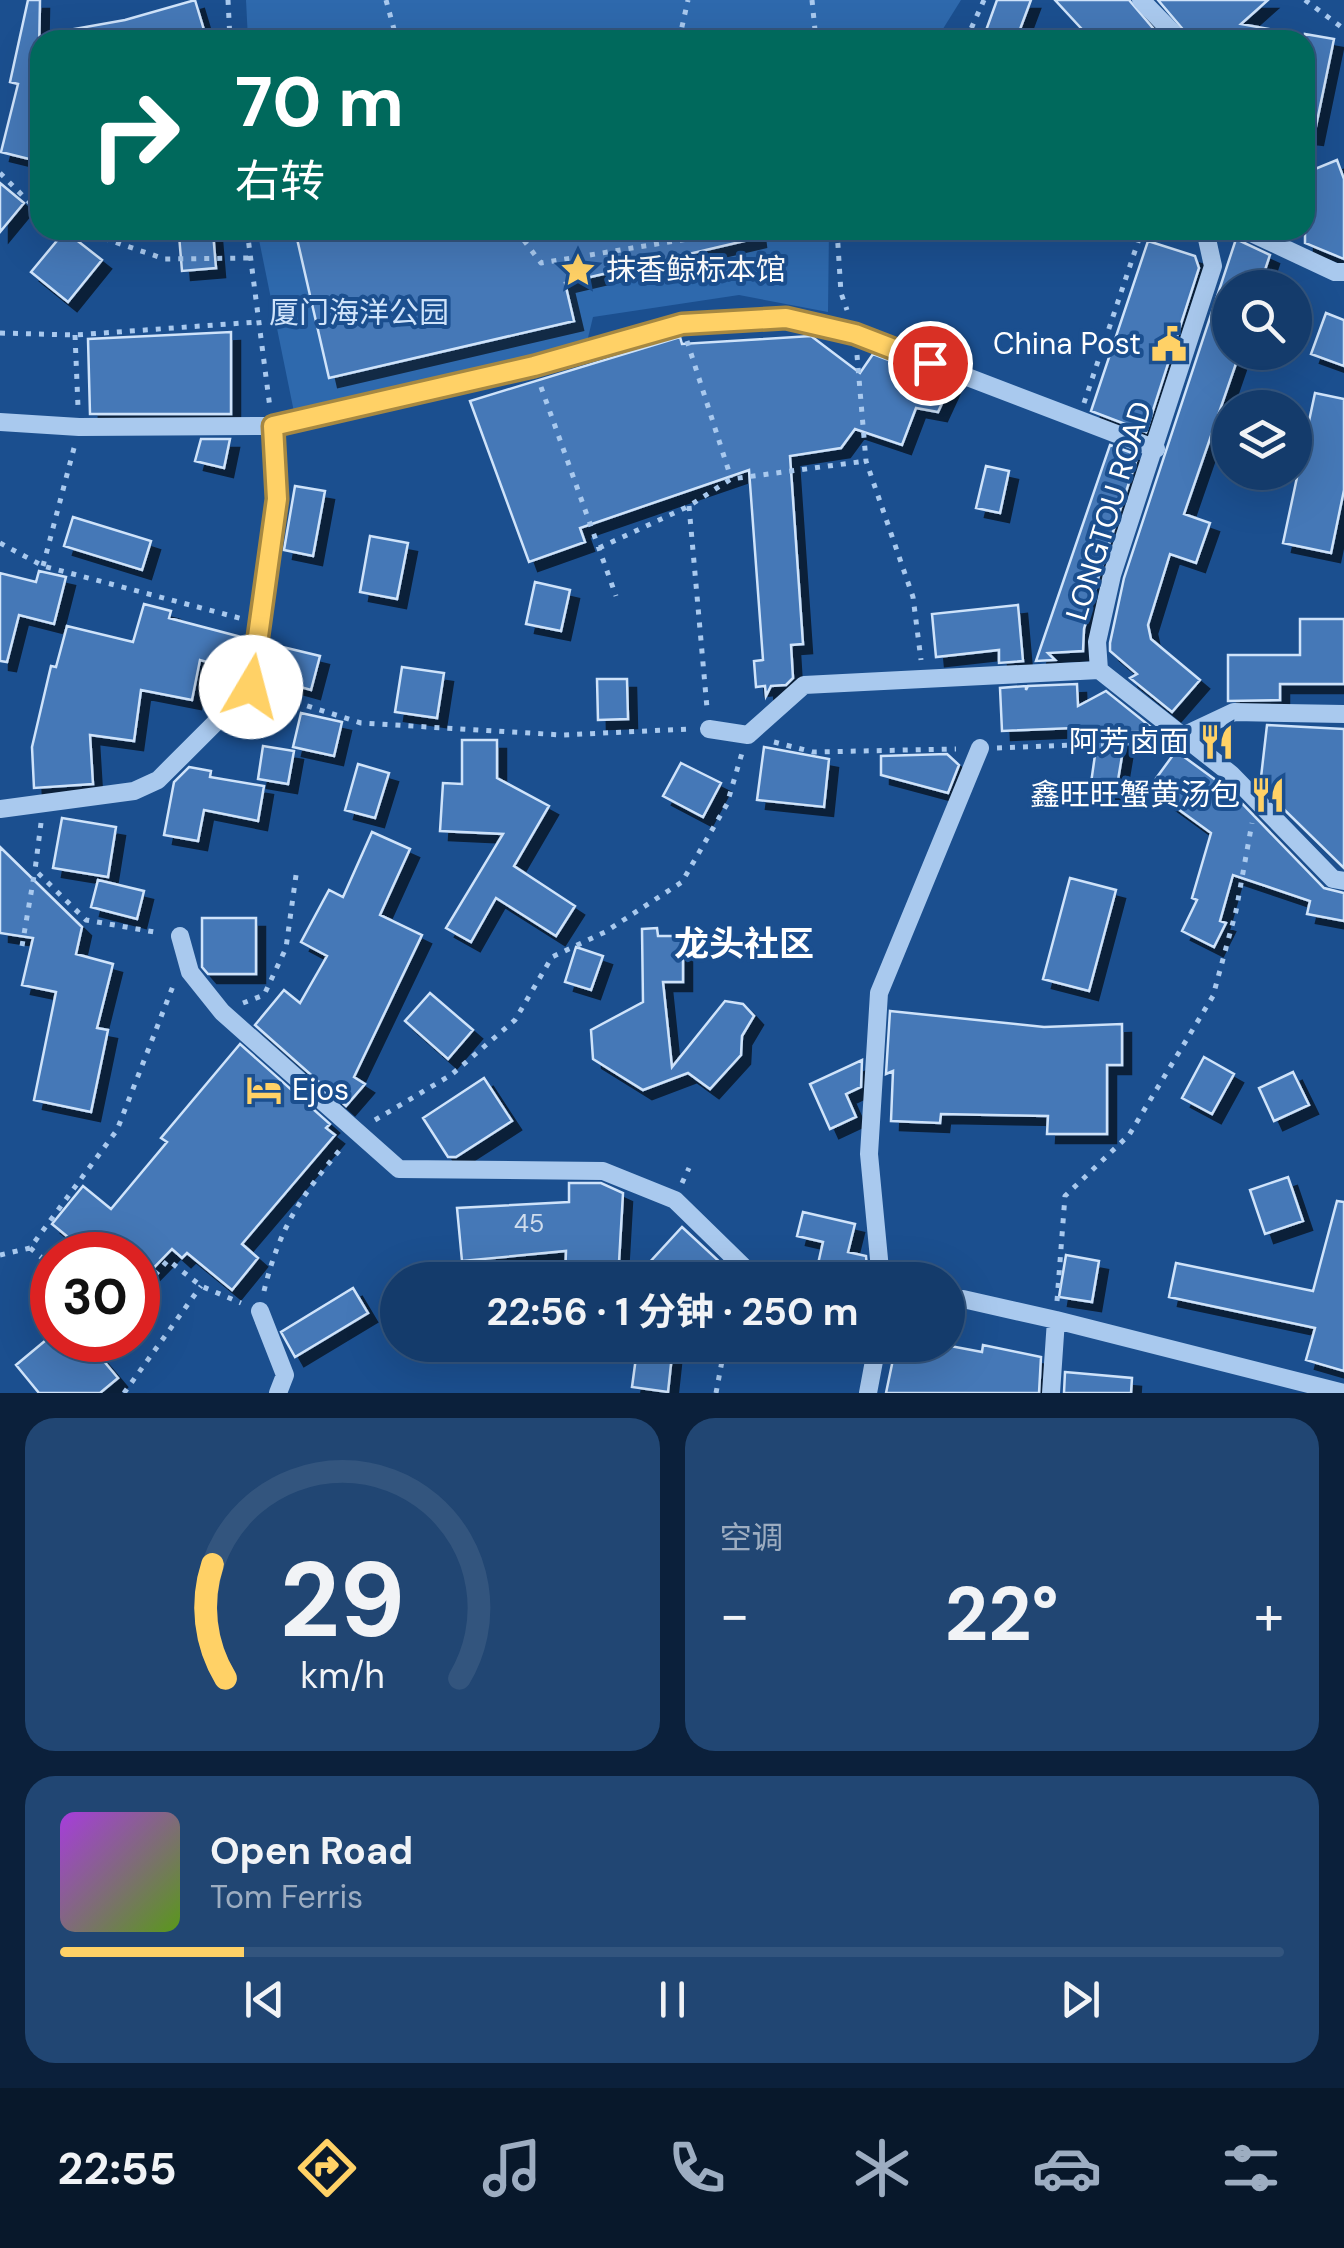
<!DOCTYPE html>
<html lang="zh">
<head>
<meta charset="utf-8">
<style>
	body { margin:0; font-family:"DM Sans","Noto Sans SC",sans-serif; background:#214673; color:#f1f3f6; height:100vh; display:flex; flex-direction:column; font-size:38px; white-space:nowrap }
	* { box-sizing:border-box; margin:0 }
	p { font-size:32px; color:#9dadc1 }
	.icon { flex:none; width:55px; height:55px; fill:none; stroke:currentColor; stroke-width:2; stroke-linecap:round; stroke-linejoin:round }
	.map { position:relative; height:1393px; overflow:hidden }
	.drawer { display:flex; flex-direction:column; gap:25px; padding:25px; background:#0b203b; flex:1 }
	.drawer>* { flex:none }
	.top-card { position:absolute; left:30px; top:30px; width:1285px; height:210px; border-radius:30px; box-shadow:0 10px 40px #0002,0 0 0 2px #33557e; background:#00695c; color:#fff; overflow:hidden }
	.tools { position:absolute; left:1212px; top:270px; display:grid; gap:20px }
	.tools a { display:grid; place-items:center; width:100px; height:100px; border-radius:50%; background:#143b6b; box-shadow:0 10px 40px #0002,0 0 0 2px #33557e; font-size:50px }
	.speed { position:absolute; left:30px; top:1232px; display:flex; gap:20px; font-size:50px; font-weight:700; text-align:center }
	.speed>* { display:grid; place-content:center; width:130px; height:130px; border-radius:50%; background:#143b6b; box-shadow:0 10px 40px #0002,0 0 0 2px #33557e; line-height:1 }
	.speed .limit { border:15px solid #d22; background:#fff; color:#111 }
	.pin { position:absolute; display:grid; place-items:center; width:85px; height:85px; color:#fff; margin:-42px; border:5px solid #fff; border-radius:50%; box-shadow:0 2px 10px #0007 }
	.me { position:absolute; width:110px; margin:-55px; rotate:8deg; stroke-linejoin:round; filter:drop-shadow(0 0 8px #0008) }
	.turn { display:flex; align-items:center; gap:35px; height:210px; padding:0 40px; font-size:45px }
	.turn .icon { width:130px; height:130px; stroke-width:2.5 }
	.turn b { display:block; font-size:70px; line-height:85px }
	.big { font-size:75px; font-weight:700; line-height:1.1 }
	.drawer .widget { flex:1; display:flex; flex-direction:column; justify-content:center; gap:15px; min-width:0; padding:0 35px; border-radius:30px; background:#214673 }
	.drawer .dial { align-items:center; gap:0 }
	.dial svg { height:260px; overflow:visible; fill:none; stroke:#33557e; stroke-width:7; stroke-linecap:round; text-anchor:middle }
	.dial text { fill:#f1f3f6; stroke:none }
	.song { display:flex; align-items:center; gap:30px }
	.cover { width:120px; height:120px; border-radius:15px; background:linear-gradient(135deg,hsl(280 70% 55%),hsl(90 70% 35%)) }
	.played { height:10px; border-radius:5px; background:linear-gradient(90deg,#ffd166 15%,#33557e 15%) }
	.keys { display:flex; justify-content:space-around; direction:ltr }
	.heat { display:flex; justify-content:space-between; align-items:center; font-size:55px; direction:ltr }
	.drawer .tiles { flex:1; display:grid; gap:25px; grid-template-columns:1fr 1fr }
	.widget:last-child { grid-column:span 2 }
	.trip { position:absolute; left:380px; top:1262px; width:585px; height:100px; border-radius:50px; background:#143b6b; box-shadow:0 10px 40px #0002,0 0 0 2px #33557e; font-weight:700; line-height:100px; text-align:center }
	.tab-bar { display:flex; height:160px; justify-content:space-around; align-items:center; background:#08182b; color:#9dadc1 }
	.tab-bar .icon { width:70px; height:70px }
	.tab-bar .current { color:#ffd166 }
	.tab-bar b { font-size:45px; color:#f1f3f6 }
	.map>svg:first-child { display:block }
</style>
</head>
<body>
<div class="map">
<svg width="1344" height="1393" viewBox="0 0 1344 1393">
	<defs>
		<filter id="shadow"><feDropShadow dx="9" dy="9" stdDeviation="0" flood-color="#0009"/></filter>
	</defs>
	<rect width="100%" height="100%" fill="#1b4f8f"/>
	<path fill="#2e69ad" d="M 246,0 L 961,0 L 936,40 L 248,40 Z
		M 257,230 L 829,230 L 828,312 L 739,295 L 593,317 L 586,346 L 294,412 Z"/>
	<path fill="#4478b7" stroke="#cfe3fa" stroke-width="2.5" filter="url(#shadow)" d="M 28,0 L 40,0 L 37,161 L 1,152 L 18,84 L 10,82 Z
		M 195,0 L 207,40 L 64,40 L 63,31 L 125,20 Z
		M 997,0 L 1031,0 L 1016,40 L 984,36 Z
		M 1055,0 L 1129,0 L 1163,40 L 1092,40 Z
		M 1158,0 L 1268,0 L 1241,24 L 1269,29 L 1268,40 L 1192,40 Z
		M 1305,34 L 1334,39 L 1314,136 L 1305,135 Z
		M 1337,160 L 1344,179 L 1344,259 L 1305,243 L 1305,173 Z
		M 0,183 L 24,203 L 0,232 Z
		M 295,230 L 756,230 L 757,238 L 565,283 L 574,321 L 329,378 Z
		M 65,231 L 102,260 L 68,302 L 31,272 Z
		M 213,232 L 216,268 L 182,271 L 179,235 Z
		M 1236,239 L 1270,255 L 1259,288 L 1230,288 L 1230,352 L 1240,352 L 1184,514 L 1210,523 L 1196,563 L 1170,554 L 1148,625 L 1151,639 L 1200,680 L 1172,712 L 1130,678 L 1137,674 L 1110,651 L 1110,643 L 1124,578 Z
		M 1148,241 L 1195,256 L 1199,268 L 1146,432 L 1091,411 Z
		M 1326,313 L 1344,320 L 1344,366 L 1311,354 Z
		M 231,332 L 231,414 L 90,414 L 88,339 Z
		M 811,336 L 860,373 L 873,354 L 951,384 L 938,412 L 916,408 L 902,445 L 855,429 L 841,448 L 790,456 L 803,644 L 791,645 L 793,678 L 786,685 L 771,686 L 766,696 L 765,686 L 756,687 L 754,661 L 763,660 L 749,470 L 580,528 L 585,542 L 529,562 L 470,401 L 680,337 L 682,344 Z
		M 1315,393 L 1344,399 L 1344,490 L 1331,553 L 1283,543 Z
		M 201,439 L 230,439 L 224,468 L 195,461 Z
		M 1110,445 L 1138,455 L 1100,572 L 1084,629 L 1083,651 L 1048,653 L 1055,660 L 1036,661 Z
		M 986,466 L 1009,471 L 1000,513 L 976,508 Z
		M 295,486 L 325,491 L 313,556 L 284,550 Z
		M 73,517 L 151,541 L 142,570 L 64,546 Z
		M 370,536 L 408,543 L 397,599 L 360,592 Z
		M 39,571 L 66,577 L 54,624 L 19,615 L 7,662 L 0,661 L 0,573 L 36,582 Z
		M 535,582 L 570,590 L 561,631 L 526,624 Z
		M 144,604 L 171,611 L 169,618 L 245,638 L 241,671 L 200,660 L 192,700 L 141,690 L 134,741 L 90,735 L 93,784 L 34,788 L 32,747 L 51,666 L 56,667 L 67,626 L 133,642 Z
		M 1018,605 L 1023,661 L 999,663 L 999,650 L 936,657 L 932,614 Z
		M 1300,619 L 1344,619 L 1344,684 L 1280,684 L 1280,700 L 1228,701 L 1228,655 L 1300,655 Z
		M 270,644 L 320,656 L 311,690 L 265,677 Z
		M 402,667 L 444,673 L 437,718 L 395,712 Z
		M 597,679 L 627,679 L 628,719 L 598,720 Z
		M 1077,684 L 1078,706 L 1106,691 L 1156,731 L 1126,732 L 1116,792 L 1090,790 L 1099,727 L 1002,731 L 1000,688 L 1026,686 L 1026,690 L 1028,686 Z
		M 301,713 L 342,722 L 334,756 L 293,747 Z
		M 1267,725 L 1344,729 L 1344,868 L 1260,786 Z
		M 462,740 L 497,740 L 497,778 L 549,806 L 514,866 L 575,906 L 556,936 L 496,898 L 471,942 L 446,928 L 503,834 L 440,831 L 443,783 L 462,784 Z
		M 263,746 L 294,751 L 288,784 L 258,779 Z
		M 764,747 L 829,759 L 824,807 L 757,800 Z
		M 1176,751 L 1228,789 L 1324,888 L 1344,893 L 1344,921 L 1307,914 L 1310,901 L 1233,875 L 1220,921 L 1226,923 L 1214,947 L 1182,931 L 1197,900 L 1192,898 L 1211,833 L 1149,788 Z
		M 947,754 L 959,765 L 948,793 L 881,775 L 881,756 Z
		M 681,763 L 721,783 L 703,817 L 663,796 Z
		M 358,764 L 389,773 L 375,818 L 345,810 Z
		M 189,767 L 211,771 L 210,777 L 264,786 L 258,821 L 204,810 L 198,841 L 164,835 L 174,782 Z
		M 62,818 L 116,827 L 108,877 L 53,868 Z
		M 372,832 L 410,849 L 380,915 L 422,935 L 354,1077 L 365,1084 L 346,1106 L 255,1025 L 284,990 L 300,1003 L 327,956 L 301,942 L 329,890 L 343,897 Z
		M 0,847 L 82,927 L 76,954 L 113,964 L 97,1028 L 108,1030 L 91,1112 L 34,1100 L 56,992 L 22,985 L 33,938 L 0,933 Z
		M 1070,878 L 1116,890 L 1089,991 L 1043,979 Z
		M 98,880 L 144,891 L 137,919 L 91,907 Z
		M 202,918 L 256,918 L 256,974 L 208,974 L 202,967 Z
		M 657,928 L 658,936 L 683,936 L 683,982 L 663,982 L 672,1067 L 725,1001 L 743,1004 L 754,1016 L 742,1036 L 741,1055 L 710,1089 L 688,1073 L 643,1090 L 593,1059 L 591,1030 L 643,1002 L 642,929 Z
		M 576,947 L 603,956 L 591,990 L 565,982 Z
		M 430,993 L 473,1030 L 448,1059 L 405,1021 Z
		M 890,1011 L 1044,1027 L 1122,1024 L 1122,1065 L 1107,1065 L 1107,1134 L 1047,1134 L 1048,1116 L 941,1114 L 940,1123 L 891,1121 L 893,1071 L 886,1074 Z
		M 240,1044 L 330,1124 L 326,1128 L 335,1135 L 242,1244 L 258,1258 L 232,1290 L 187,1253 L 182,1258 L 172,1249 L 138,1284 L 138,1255 L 90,1255 L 52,1224 L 83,1186 L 111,1209 L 167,1142 L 161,1138 Z
		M 1204,1057 L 1234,1074 L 1212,1114 L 1182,1098 Z
		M 862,1060 L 861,1087 L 846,1094 L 856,1117 L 830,1129 L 810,1084 Z
		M 1293,1072 L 1309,1105 L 1274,1121 L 1259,1088 Z
		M 484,1078 L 512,1121 L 456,1157 L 448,1157 L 423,1118 Z
		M 1288,1177 L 1303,1221 L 1265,1234 L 1250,1190 Z
		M 569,1183 L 601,1183 L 623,1193 L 618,1280 L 565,1280 L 566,1251 L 462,1261 L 457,1208 L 569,1202 Z
		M 1337,1201 L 1344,1202 L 1344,1371 L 1306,1360 L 1315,1328 L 1169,1297 L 1176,1263 L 1313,1291 Z
		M 803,1212 L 855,1224 L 848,1252 L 866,1256 L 868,1280 L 815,1277 L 823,1242 L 797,1236 Z
		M 682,1227 L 722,1264 L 708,1280 L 668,1280 L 649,1263 Z
		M 1066,1255 L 1099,1261 L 1092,1302 L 1059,1297 Z
		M 353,1288 L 368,1313 L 295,1357 L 281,1332 Z
		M 46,1340 L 86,1340 L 118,1378 L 100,1393 L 39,1393 L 16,1365 Z
		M 896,1345 L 945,1345 L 982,1352 L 983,1345 L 1041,1357 L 1039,1393 L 886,1393 Z
		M 637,1350 L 672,1355 L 668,1392 L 632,1387 Z
		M 1065,1372 L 1132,1378 L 1131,1393 L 1064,1393 Z"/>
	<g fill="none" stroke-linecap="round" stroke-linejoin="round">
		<path stroke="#a9c9ee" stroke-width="5" stroke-dasharray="5 8" stroke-linecap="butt" d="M 228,0 L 230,40
			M 386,0 L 397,40
			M 812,0 L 816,40
			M 1305,0 L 1344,29
			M 630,40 L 680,31
			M 679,40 L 688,0
			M 966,40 L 984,0
			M 0,173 L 40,213
			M 79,230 L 165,259 L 250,258
			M 247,230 L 270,408
			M 516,230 L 541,263 L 742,230
			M 837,230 L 841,293 L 847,310
			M 0,333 L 75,335 L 257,322
			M 75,335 L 78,407
			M 687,341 L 731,478
			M 857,355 L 866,461 L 913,597 L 921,660
			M 541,387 L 616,596
			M 1084,403 L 1142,230
			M 689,506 L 707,708
			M 0,543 L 43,566 L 243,619
			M 599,548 L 689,506 L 731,479 L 866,461
			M 43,566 L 74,448
			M 270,694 L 361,723 L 562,735 L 689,729
			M 774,742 L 813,752 L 956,749
			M 997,748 L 1156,742
			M 41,823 L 35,870 L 86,920 L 160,933
			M 22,946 L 35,870
			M 243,1003 L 264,995 L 286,948 L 297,868
			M 375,1120 L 451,1075 L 515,1020 L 552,957 L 605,932 L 682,882 L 727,804 L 742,753
			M 682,1183 L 689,1168
			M 30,1248 L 52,1266
			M 0,1255 L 30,1248 L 117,1130 L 173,986
			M 264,1291 C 280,1226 301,1196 344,1145
			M 138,1295 L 168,1260 L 201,1286 L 241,1303
			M 1057,1301 L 1065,1196 L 1129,1135 L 1213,996 L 1236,911 L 1252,823
			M 124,1393 L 201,1286
			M 716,1393 L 725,1345"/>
		<path stroke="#a9c9ee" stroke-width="18" d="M 1141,0 L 1180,40
			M 1205,230 L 1213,266 L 1112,575 L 1097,642 L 1099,670 L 1231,774 L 1333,879 L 1344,881
			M 1245,230 L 1335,272 L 1344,272
			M 0,422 L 79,427 L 273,426 L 533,367 L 681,324 L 786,317 L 855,334 L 1156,449
			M 709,729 L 748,735 L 804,685 L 1099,670
			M 1183,736 L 1234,712 L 1344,714
			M 0,809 L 134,791 L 158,780 L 251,687 L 277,499 L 273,426
			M 180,936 L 190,972 L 222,1012 L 399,1169 L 603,1171 L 675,1200 L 757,1280
			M 881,1280 L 869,1154 L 879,993 L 980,748
			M 948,1301 L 963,1299 L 1056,1320 L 1051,1393
			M 260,1311 L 285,1375 L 278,1393
			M 1056,1320 L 1344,1393
			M 868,1393 L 877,1345"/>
	</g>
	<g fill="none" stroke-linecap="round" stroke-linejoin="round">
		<defs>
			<path id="route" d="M 251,687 L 277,499 L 273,426 L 534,366 L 682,324 L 786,318 L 855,334 L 930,363"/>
		</defs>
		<use href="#route" stroke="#a68842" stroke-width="25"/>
		<use href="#route" stroke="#ffd166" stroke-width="18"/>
	</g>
	<defs>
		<symbol id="sight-bare" viewBox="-9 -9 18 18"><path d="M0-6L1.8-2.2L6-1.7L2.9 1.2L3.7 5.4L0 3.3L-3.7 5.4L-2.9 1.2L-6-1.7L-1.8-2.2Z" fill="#ffd166" stroke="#1b4f8f" stroke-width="2.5" paint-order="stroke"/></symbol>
		<symbol id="civic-bare" viewBox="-9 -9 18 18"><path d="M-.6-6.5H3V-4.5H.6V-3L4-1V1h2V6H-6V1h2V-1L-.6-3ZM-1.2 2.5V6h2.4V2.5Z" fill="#ffd166" stroke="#1b4f8f" stroke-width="2.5" paint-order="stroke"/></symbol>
		<symbol id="restaurant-bare" viewBox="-9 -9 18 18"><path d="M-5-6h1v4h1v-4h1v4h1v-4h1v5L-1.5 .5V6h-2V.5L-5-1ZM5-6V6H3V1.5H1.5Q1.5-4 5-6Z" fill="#ffd166" stroke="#1b4f8f" stroke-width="2.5" paint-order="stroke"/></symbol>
		<symbol id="hotel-bare" viewBox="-9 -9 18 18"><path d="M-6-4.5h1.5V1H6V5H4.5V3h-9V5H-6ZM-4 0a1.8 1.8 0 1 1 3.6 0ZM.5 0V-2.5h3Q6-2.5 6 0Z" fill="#ffd166" stroke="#1b4f8f" stroke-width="2.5" paint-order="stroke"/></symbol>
	</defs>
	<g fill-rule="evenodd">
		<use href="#sight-bare" x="553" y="245" width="50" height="50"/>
		<use href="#civic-bare" x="1144" y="319" width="50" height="50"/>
		<use href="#restaurant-bare" x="1192" y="717" width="50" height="50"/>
		<use href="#restaurant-bare" x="1243" y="770" width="50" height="50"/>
		<use href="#hotel-bare" x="239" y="1065" width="50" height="50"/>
	</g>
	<g text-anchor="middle" stroke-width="8" stroke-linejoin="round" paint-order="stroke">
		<g font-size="25" fill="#d0dded">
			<text x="529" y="1232">45</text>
		</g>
		<g font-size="30" fill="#fff" stroke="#1b4f8f" text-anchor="end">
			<text x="606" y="280" text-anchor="start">抹香鲸标本馆</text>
			<text x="1141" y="354">China Post</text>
			<text x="1189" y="752">阿芳卤面</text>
			<text x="1240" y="805">鑫旺旺蟹黄汤包</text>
			<text x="292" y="1100" text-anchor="start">Ejos</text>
		</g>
		<g font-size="30" fill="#cfe3fa" stroke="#1b4f8f">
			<text x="359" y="323">厦门海洋公园</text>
		</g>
		<g font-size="30" fill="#fff" stroke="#1b4f8f">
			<text transform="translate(1109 511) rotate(-73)" y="10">LONGTOU ROAD</text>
		</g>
		<g font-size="35" font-weight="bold" fill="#fff" stroke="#1b4f8f">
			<text x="744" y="956">龙头社区</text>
		</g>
	</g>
</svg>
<div class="tools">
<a><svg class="icon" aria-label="search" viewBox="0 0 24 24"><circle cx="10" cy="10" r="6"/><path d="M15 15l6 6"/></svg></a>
<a><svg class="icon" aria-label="layers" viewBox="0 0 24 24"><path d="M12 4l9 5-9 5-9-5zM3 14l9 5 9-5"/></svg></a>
</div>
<div class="speed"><div class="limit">30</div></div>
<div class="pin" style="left:930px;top:363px;background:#d93025"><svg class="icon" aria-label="arrive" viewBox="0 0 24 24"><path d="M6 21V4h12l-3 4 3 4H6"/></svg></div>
<svg class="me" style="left:251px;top:687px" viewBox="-20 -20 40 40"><circle r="19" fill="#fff"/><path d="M0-13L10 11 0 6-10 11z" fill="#ffd166"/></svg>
<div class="trip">22:56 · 1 分钟 · 250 m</div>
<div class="top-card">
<div class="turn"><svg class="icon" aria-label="right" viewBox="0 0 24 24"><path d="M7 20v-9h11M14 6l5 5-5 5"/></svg><div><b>70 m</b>右转</div></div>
</div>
</div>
<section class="drawer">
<div class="tiles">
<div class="widget dial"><svg viewBox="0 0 100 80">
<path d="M14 69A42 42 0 1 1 86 69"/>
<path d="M14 69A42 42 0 0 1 10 34" stroke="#ffd166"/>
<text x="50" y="56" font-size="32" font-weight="700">29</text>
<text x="50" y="72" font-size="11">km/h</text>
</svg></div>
<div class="widget"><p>空调</p>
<div class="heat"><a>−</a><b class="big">22°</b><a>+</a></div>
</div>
<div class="widget">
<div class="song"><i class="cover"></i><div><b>Open Road</b><p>Tom Ferris</p></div></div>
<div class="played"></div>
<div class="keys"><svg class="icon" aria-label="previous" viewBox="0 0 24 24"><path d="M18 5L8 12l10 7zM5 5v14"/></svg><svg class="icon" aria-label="pause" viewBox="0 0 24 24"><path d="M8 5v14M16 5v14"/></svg><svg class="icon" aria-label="next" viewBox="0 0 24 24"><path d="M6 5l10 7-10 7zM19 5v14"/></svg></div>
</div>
</div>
</section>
<nav class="tab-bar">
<b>22:55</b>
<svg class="icon current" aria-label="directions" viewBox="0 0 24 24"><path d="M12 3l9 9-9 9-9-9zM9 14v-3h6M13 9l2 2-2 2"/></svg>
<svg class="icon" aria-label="music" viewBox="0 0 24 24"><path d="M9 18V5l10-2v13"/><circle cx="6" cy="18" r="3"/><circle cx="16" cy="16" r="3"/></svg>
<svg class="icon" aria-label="phone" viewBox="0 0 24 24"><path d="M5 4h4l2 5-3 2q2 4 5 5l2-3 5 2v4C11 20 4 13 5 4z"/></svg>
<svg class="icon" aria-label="climate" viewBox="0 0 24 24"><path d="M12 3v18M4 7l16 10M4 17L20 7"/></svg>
<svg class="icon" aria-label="car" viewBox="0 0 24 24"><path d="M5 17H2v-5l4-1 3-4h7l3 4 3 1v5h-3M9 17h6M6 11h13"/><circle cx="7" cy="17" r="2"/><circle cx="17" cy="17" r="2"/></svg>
<svg class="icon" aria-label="filters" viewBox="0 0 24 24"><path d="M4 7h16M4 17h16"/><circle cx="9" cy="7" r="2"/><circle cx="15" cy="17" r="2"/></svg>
</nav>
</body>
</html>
